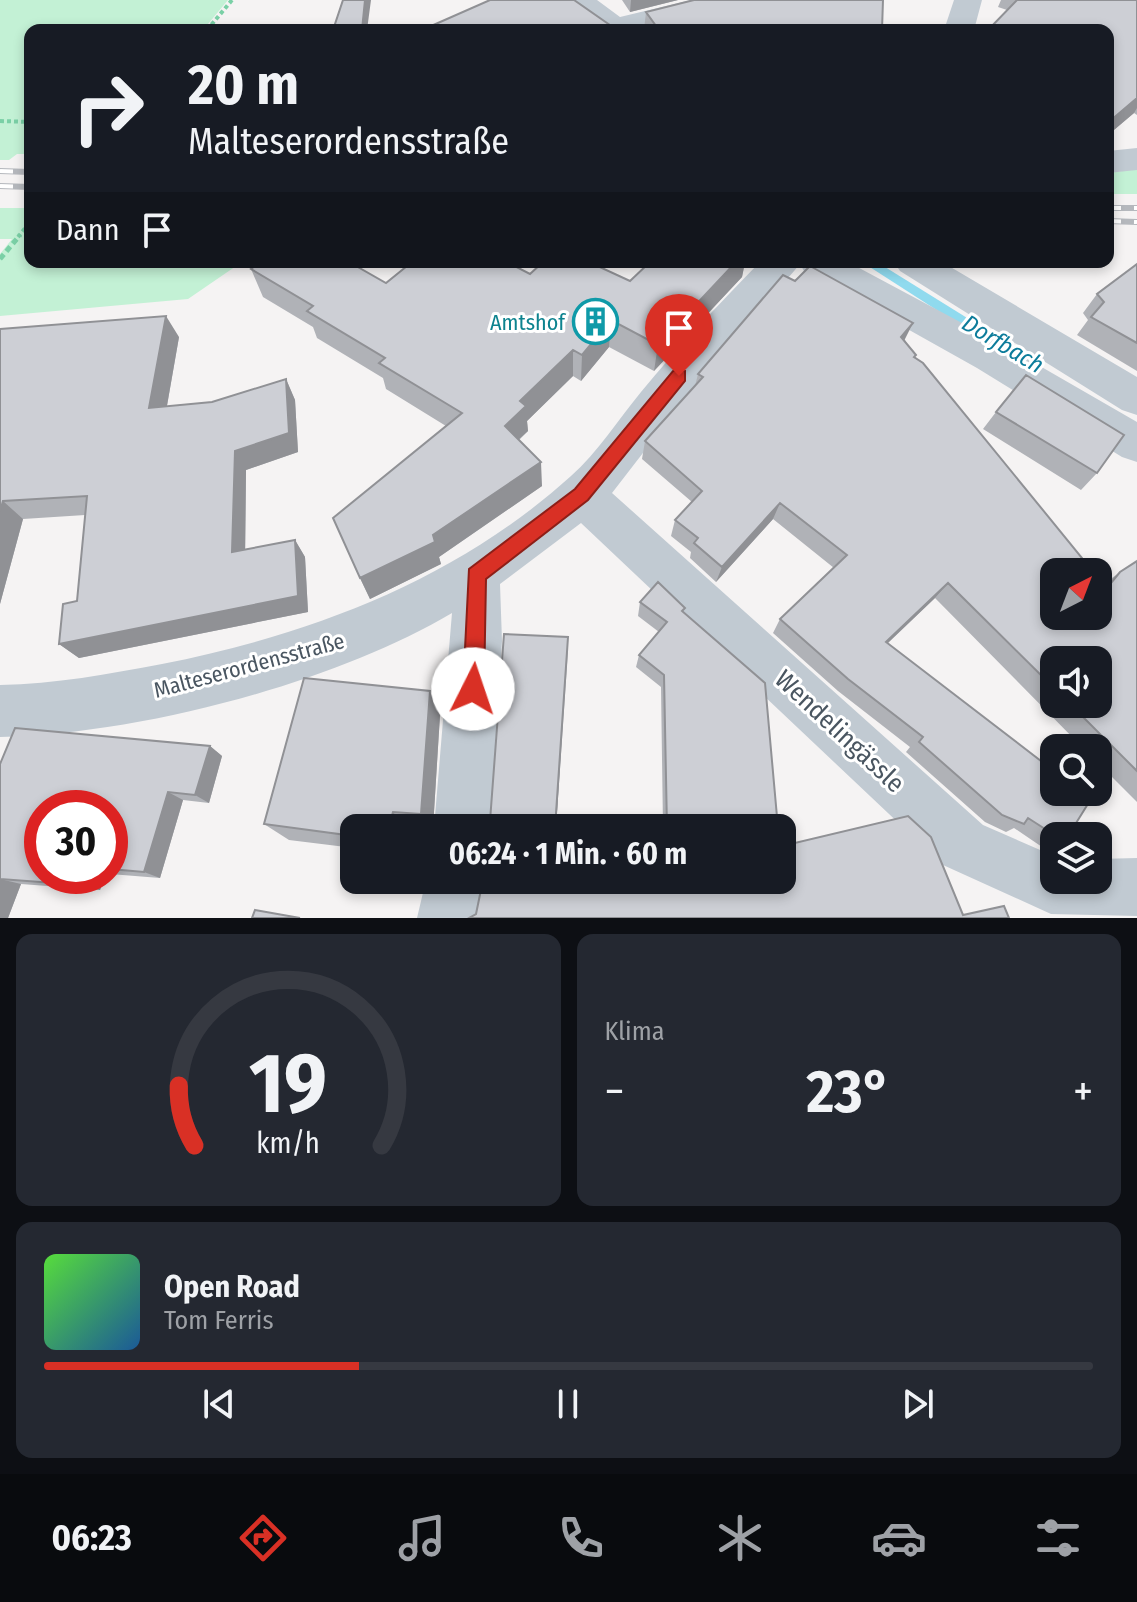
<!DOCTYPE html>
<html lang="de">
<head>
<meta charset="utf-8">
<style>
	body { margin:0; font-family:"Fira Sans Condensed",sans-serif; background:#242831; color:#f1f3f6; height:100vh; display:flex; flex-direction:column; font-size:30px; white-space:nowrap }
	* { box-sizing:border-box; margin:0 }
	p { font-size:26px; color:#9ea1a6 }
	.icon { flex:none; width:44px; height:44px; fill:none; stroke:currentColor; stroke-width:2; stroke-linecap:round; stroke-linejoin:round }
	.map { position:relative; height:918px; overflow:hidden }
	.sheet { display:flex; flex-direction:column; gap:16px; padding:16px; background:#0d0f14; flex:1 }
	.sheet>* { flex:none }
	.top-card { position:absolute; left:24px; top:24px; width:1090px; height:244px; border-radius:16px; box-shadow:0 4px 12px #0003; background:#171b24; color:#f1f3f6; overflow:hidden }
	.needle { width:52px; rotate:42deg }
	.buttons { position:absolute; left:1040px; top:558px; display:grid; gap:16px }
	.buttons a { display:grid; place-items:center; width:72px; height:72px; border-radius:16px; background:#171b24; box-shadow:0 4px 12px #0003; font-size:40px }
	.speed { position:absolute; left:24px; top:790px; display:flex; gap:16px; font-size:40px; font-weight:700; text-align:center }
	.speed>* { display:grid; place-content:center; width:104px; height:104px; border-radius:50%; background:#171b24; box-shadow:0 4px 12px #0003; line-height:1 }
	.speed .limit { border:12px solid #d22; background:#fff; color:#111 }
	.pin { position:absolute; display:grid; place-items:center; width:68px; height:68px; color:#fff; margin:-82px -34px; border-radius:50% 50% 50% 0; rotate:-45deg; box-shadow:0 0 8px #0007 }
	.pin .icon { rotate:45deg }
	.me { position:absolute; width:88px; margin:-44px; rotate:4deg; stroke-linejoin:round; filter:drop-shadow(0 0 6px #0008) }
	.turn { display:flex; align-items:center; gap:28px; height:168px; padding:0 32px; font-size:36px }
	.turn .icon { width:104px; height:104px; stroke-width:2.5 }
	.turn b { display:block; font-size:56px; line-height:68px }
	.then { display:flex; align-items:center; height:76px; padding:0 32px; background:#0003; gap:16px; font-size:30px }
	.big { font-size:60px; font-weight:700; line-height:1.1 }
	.sheet .card { flex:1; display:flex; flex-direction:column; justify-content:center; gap:12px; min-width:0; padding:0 28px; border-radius:16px; background:#242831 }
	.sheet .dial { align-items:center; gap:0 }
	.dial svg { height:208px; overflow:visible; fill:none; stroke:#363941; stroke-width:7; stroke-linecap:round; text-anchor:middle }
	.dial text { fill:#f1f3f6; stroke:none }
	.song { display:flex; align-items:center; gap:24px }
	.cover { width:96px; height:96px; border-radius:12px; background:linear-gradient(135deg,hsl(110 70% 55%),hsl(210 70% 35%)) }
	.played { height:8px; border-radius:4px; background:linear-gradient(90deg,#d93025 30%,#363941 30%) }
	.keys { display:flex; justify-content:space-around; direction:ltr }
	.heat { display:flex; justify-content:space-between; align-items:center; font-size:44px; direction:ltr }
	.sheet .tiles { flex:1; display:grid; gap:16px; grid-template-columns:1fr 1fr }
	.card:last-child { grid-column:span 2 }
	.trip { position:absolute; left:340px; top:814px; width:456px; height:80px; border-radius:16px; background:#171b24; box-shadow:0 4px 12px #0003; font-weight:700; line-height:80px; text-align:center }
	.menu { display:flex; height:128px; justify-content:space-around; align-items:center; background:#090b0e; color:#9ea1a6 }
	.menu .icon { width:56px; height:56px }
	.menu .active { color:#d93025 }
	.menu b { font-size:36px; color:#f1f3f6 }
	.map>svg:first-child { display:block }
</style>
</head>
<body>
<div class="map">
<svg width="1137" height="918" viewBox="0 0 1137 918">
	<rect width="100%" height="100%" fill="#f5f3f3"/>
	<path fill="#c3f1d5" d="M 0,0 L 228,0 L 203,30 L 30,30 L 30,154 L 17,154 L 9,160 L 0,160 Z
		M 1137,169 L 1137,194 L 1108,194 L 1108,173 Z
		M 0,208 L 30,208 L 30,262 L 242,262 L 188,299 L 0,316 L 0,254 L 12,239 L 0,239 Z"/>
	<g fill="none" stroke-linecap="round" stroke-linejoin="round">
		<path fill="#90daee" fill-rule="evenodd" d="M 862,262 L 877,262 L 1001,339 L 1002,342 L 1001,345 L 991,345 Z"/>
		<path stroke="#7ad0a6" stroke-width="4" stroke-dasharray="4 3" stroke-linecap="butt" d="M 207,30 L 232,0
			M 0,121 L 30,122
			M 18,237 L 30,222"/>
		<path stroke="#7ad0a6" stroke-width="5" stroke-dasharray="6 4" stroke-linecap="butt" d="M 0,259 L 20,235"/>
		<path fill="#c1cad2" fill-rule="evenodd" d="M 565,0 L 597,0 L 620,17 L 691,0 L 741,0 L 737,6 L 639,30 L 599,30 Z
			M 954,0 L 982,0 L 974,30 L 944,30 Z
			M 1137,148 L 1137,170 L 1108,173 L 1108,151 Z
			M 760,262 L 848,262 L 1005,346 L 1137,422 L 1137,462 L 1122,457 L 977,368 L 804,271 L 800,264 L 687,396 L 612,493 L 983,825 L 1054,856 L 1054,880 L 1098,880 L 1098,859 L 1137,858 L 1137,916 L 1051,914 L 943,865 L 581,523 L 500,584 L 502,641 L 490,828 L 434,828 L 452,613 C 332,684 139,734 0,737 L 0,685 C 55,684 109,674 162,664 C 313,634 456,580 571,476 C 598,452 618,420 641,392 C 678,347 719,304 760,262 Z
			M 894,262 L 942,262 L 1137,377 L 1137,415 L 1122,410 L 900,271 Z
			M 426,880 L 484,880 L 477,918 L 417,918 Z"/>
		<defs>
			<path id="rail" d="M 0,171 L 30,172
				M 0,186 L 30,187
				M 1108,208 L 1137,208
				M 1108,221 L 1137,222"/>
		</defs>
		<use href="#rail" stroke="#b5b8bd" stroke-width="6"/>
		<use href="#rail" stroke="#fff" stroke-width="4" stroke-dasharray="13" stroke-linecap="butt"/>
	</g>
	<path fill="#b0b2b7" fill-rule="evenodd" d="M 622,0 L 678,0 L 630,12 Z
		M 1001,0 L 1137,0 L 1137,115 L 1134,113 L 1108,135 L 1108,30 L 1007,10 L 998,7 Z
		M 646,12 L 882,30 L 644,30 Z
		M 650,262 L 745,262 L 742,277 L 654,371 L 609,347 L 581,381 L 573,376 L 527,421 L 528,431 L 519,440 L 542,486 L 439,557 L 441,564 L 370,599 L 360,578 L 446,426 L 386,389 L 383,378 L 317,338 L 313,327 L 263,297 L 251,269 L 386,283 L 530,274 L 630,281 Z
		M 1137,264 L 1137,371 L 1077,335 L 1088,320 L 1083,313 L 1097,294 Z
		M 795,281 L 905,340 L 914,358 L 1042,619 L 1104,584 L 1120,572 L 1137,561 L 1137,802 L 1098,763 L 1098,748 L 1083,748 L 935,598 L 887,644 L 1068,836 L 1054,836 L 1054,845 L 1045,849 L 1014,828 L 1006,832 L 985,822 L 906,752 L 910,747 L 838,691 L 773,633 L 780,619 L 834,568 L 773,519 L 716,582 L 690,558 L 691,552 L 671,536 L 675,520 L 692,502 L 642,459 L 645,441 L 695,386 L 698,374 ZM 1054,660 L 1098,704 L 1054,704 Z
		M 0,329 L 179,337 L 167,406 L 212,402 L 286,379 L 295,400 L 298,452 L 246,470 L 245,550 L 295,540 L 305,557 L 308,612 L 79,658 L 59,644 L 77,601 L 85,515 L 23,519 L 0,604 Z
		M 996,412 L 1097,473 L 1081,490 L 983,429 Z
		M 640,602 L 684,613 L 778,828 L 663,828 L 661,687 L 636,667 L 639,655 L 659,632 L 638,616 Z
		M 568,650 L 556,828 L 439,828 L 436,824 L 490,821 Z
		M 440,715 L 433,828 L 354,828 L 354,848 L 289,840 L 264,824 Z
		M 210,746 L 222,756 L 209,803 L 183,800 L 160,878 L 110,874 L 110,808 L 42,876 L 105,876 L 100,890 L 21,884 L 8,918 L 0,918 L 0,764 Z"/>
	<path fill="#909195" d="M 365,0 L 371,0 L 367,30 L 362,30 Z
		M 631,0 L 678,0 L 630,12 Z
		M 1137,98 L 1137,108 L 1134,113 L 1108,135 L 1108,125 L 1110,121 Z
		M 736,262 L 745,262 L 742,277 L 654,371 L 658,345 Z
		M 166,316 L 179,337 L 163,428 L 149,408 Z
		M 611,320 L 609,347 L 581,381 L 582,355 Z
		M 913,323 L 903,343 L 901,337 Z
		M 573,350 L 573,376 L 527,421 L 528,431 L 507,450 L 505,426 L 520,401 Z
		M 286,379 L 295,400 L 298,452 L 246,470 L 245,569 L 232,552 L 235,451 Z
		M 541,462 L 542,486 L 439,557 L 441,564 L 370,599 L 360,578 L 433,535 Z
		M 3,501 L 23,519 L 0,604 L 0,511 Z
		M 780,503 L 773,519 L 716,582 L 722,567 Z
		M 295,540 L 305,557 L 308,612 L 79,658 L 59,644 Z
		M 948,583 L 935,598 L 874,656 L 886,642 Z
		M 568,637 L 556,828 L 555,828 Z
		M 430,691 L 440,715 L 433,828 L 431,828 L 421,814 Z
		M 210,746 L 222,756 L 209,803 L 195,795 Z
		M 168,792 L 183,800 L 160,878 L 144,872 Z
		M 393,812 L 406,828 L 388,828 Z
		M 84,876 L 105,876 L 100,890 L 81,885 Z
		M 0,879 L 21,884 L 8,918 L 0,918 Z"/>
	<path fill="#cdcfd5" stroke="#909195" stroke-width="2" d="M 343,0 L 365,0 L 362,30 L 333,30 Z
		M 490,0 L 574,0 L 617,30 L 422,30 Z
		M 694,0 L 883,0 L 882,30 L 659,30 L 646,12 Z
		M 1017,0 L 1137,0 L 1137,98 L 1110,121 L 1108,120 L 1108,30 L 988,30 Z
		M 260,262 L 349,262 L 386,283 L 412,262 L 507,262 L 530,274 L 543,262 L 589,262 L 630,281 L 650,262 L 736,262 L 658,345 L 611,320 L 582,355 L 573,350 L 520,401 L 526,406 L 505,426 L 541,462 L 433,535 L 435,542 L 360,578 L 333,518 L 462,413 L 379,363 L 385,358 L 307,311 L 313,306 L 251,269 Z
		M 1137,264 L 1137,343 L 1091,317 L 1104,302 L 1097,294 Z
		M 810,266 L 913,323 L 901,337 L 916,355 L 914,357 L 923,363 L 1082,558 L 1073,572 L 1054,572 L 1054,601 L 1042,619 L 1054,612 L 1054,616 L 1098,616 L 1098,585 L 1102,582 L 1107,588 L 1120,572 L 1137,561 L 1137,771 L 1070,704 L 1098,704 L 1098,660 L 1054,660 L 1054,688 L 948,583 L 886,642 L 1054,771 L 1054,792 L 1082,792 L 1091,799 L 1068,836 L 1056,836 L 1028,818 L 1024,824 L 1002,815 L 919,742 L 923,737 L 848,679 L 780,619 L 847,555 L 780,503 L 722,567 L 694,543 L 698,538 L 675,520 L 702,491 L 645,441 L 703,377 L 698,374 L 783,275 L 795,281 Z
		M 166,316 L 149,408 L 212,402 L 286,379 L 289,433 L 235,451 L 232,552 L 295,540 L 298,596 L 59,644 L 63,604 L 77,601 L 87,496 L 3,501 L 0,511 L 0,329 Z
		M 1026,375 L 1124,435 L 1097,473 L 996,412 Z
		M 658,582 L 685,608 L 682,611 L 765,683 L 778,828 L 667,828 L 664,675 L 639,655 L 667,622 L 640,602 Z
		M 504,634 L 568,637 L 555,828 L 482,828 L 482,827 L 436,824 L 490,821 Z
		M 304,678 L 430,691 L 421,814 L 393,812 L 388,828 L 354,828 L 354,836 L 264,824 Z
		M 15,728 L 210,746 L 195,795 L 168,792 L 144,872 L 110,869 L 110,808 L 42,808 L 42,876 L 84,876 L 81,885 L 0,879 L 0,764 Z
		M 908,816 L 931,837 L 963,915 L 1004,906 L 1009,918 L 469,918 L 476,914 L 483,880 L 782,880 L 782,846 Z
		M 255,910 L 300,918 L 252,918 Z"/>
	<path fill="#d93025" stroke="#8d1f18" stroke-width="2" d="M 679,369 L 685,371 L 685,381 L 588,500 L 486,579 L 484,689 L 481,696 L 473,699 L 466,696 L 463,689 L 469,569 L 575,489 L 673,371 Z"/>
	<defs>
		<symbol id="building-ring" viewBox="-11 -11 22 22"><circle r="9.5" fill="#fff" stroke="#0f9aa8" stroke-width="1.5"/><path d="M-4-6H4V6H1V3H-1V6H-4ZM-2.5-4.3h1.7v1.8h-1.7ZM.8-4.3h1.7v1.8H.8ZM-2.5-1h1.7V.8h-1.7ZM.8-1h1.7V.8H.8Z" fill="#0f9aa8"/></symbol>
	</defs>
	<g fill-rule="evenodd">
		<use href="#building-ring" x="570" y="296" width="51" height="51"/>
	</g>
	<g text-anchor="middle" stroke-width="6" stroke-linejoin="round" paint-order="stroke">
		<g font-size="22" fill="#0d838f" stroke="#fff" text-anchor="end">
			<text x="565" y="330">Amtshof</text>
		</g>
		<g font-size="22" fill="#4a5661" stroke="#fff">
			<text transform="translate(249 665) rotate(-15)" y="8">Malteserordensstraße</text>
		</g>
		<g font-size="24" font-style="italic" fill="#0c7c9b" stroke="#fff">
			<text transform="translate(1003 344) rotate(31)" y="8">Dorfbach</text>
		</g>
		<g font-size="26" fill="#4a5661" stroke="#fff">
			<text transform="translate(840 731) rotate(43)" y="9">Wendelingässle</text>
		</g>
	</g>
</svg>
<div class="buttons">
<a><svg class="needle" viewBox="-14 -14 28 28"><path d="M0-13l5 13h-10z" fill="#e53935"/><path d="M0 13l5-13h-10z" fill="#9ea1a6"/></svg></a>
<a><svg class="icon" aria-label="sound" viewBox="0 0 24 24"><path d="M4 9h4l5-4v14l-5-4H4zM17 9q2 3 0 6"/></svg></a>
<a><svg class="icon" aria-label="search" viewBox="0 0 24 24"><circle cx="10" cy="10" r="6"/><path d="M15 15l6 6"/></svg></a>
<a><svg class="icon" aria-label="layers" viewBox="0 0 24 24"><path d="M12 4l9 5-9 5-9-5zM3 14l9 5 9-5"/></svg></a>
</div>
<div class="speed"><div class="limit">30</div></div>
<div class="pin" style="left:679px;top:376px;background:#d93025"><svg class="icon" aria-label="arrive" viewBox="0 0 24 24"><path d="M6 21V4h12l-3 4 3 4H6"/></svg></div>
<svg class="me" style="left:473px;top:689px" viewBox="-20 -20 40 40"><circle r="19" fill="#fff"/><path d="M0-13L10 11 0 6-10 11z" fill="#d93025"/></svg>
<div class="trip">06:24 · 1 Min. · 60 m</div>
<div class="top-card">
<div class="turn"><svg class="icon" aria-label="right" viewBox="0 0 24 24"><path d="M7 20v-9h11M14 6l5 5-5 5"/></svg><div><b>20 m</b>Malteserordensstraße</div></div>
<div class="then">Dann<svg class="icon" aria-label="arrive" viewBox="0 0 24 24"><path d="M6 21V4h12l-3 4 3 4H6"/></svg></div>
</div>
</div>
<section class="sheet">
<div class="tiles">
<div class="card dial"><svg viewBox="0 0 100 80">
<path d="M14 69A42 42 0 1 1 86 69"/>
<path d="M14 69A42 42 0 0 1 8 46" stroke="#d93025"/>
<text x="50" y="56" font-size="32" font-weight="700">19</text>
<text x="50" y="72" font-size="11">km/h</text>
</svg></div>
<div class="card"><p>Klima</p>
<div class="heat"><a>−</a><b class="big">23°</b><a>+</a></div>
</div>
<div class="card">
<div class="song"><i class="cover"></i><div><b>Open Road</b><p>Tom Ferris</p></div></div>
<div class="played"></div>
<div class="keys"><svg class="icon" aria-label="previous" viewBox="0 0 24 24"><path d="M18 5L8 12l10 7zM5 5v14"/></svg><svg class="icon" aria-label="pause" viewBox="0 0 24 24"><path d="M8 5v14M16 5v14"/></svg><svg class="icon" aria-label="next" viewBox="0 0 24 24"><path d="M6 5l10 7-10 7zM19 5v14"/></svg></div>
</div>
</div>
</section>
<nav class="menu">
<b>06:23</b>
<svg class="icon active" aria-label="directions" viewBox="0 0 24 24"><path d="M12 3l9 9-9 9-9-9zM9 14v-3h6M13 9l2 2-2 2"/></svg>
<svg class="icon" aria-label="music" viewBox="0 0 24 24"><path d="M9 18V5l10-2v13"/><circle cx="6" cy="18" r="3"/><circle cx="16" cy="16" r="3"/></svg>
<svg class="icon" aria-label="phone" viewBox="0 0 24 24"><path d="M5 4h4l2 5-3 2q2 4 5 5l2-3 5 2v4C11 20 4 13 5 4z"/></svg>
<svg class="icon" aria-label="climate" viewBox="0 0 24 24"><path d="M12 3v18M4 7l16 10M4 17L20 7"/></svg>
<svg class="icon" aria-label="car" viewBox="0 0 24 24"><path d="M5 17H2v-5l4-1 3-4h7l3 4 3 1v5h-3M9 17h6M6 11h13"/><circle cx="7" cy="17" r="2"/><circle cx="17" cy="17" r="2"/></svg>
<svg class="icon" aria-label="filters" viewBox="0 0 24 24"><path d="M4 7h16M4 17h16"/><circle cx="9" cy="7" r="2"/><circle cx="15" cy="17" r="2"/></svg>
</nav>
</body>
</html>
